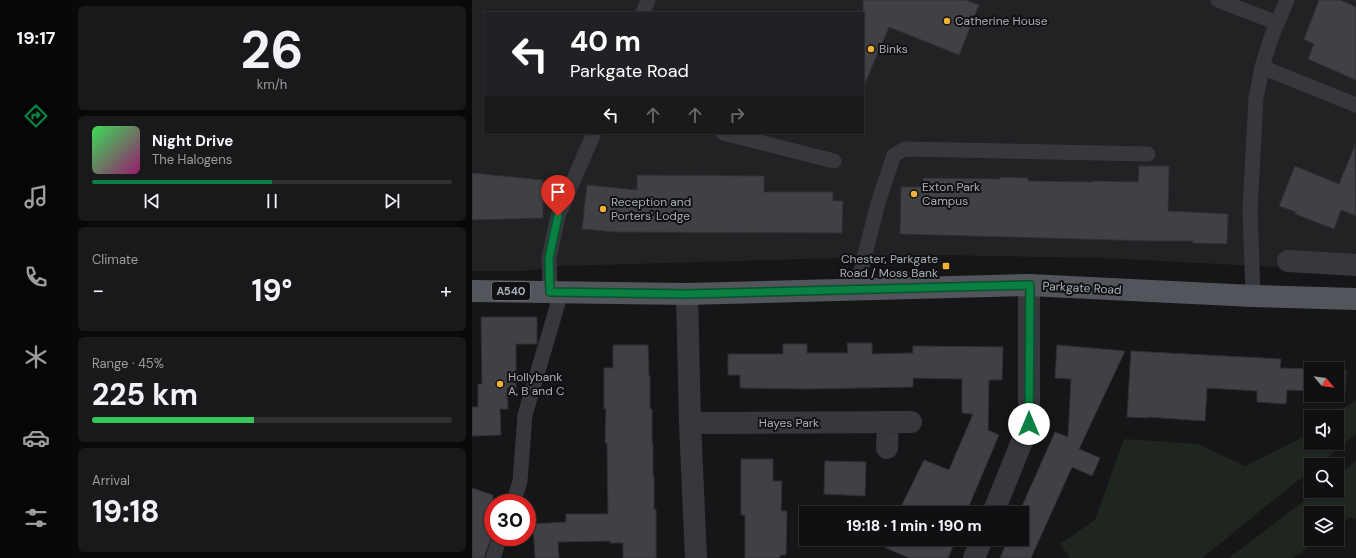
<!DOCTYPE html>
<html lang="en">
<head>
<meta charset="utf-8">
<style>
	body { margin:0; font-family:"DM Sans",sans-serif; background:#19191b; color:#f1f3f6; height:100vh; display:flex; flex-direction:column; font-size:15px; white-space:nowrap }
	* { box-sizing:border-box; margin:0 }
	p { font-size:13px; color:#9c9d9f }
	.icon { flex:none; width:22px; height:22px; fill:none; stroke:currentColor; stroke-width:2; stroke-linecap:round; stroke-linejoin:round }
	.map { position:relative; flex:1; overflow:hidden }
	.drawer { display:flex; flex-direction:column; gap:6px; padding:6px; background:#09090a; width:400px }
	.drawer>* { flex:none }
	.guide { position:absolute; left:12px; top:12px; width:380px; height:122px; border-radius:0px; box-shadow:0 1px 3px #0004,0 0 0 1px #303032; background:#202124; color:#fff; overflow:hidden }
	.needle { width:26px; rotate:119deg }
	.tools { position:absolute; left:832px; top:362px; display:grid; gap:8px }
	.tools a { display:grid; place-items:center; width:40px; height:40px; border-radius:0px; background:#101012; box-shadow:0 1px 3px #0004,0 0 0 1px #303032; font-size:20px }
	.speed { position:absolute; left:12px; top:494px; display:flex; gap:8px; font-size:20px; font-weight:700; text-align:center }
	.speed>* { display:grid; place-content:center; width:52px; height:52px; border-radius:50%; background:#101012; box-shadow:0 1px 3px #0004,0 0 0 1px #303032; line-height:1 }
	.speed .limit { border:6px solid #d22; background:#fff; color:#111 }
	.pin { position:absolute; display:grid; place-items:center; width:34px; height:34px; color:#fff; margin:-41px -17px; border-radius:50% 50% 50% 0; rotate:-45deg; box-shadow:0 0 4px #0007 }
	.pin .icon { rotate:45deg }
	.me { position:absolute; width:44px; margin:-22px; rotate:0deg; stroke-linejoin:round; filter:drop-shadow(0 0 3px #0008) }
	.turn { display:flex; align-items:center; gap:14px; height:84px; padding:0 20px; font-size:18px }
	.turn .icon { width:52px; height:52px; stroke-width:2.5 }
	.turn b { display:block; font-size:28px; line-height:34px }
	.lanes { display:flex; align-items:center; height:38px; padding:0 20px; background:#0003; justify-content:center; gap:20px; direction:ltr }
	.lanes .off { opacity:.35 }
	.big { font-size:30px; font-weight:700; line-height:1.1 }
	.drawer .tile { flex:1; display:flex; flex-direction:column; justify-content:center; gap:6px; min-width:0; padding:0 14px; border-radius:6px; background:#19191b }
	.drawer .dial { align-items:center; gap:0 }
	.dial b { font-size:52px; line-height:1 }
	.song { display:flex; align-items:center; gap:12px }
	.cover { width:48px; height:48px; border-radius:6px; background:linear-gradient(135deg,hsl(130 70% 55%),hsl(320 70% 35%)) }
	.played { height:4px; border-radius:2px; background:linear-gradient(90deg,#0b8043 50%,#303032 50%) }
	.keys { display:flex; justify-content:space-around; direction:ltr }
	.heat { display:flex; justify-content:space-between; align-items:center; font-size:22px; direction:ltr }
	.charge { height:6px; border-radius:3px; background:linear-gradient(90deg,#34c759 45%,#303032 0) }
	.trip { position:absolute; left:327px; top:506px; width:230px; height:40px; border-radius:0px; background:#101012; box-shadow:0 1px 3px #0004,0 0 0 1px #303032; font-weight:700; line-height:40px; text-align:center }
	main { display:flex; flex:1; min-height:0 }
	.menu { display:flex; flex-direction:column; width:72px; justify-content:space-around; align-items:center; background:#060607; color:#9c9d9f }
	.menu .icon { width:28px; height:28px }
	.menu .active { color:#0b8043 }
	.menu b { font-size:18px; color:#f1f3f6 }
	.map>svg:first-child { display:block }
</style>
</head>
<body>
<main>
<nav class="menu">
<b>19:17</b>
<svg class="icon active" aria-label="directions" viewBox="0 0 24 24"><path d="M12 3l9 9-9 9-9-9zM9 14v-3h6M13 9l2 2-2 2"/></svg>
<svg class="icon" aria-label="music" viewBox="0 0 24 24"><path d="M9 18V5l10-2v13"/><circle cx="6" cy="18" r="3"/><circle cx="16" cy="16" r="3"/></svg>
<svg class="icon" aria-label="phone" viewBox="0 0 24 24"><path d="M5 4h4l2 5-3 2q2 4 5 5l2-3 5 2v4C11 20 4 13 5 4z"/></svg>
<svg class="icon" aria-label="climate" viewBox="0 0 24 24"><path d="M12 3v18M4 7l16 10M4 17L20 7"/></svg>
<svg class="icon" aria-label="car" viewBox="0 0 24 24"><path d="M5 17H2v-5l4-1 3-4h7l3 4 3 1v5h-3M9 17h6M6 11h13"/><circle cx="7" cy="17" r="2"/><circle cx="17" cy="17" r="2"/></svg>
<svg class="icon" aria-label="filters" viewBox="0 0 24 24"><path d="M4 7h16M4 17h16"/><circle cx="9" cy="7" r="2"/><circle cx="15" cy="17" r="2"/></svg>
</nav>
<section class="drawer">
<div class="tile dial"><b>26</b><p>km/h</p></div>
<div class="tile">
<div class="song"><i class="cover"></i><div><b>Night Drive</b><p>The Halogens</p></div></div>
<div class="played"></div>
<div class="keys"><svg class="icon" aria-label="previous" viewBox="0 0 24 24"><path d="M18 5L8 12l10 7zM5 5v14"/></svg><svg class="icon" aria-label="pause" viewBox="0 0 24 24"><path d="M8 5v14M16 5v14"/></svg><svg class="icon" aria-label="next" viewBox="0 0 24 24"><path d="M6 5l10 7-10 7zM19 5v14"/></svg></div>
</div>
<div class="tile"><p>Climate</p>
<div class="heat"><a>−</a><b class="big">19°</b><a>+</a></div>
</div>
<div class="tile"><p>Range · 45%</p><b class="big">225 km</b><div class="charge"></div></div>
<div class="tile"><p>Arrival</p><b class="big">19:18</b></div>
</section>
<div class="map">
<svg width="884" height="558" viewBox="0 0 884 558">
	<rect width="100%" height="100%" fill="#161618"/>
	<path fill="#222225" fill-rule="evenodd" d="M 0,0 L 884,0 L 884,271 L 629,258 L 471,255 L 90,266 L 53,271 L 0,271 ZM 13,13 L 391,13 L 391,133 L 13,133 Z"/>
	<path fill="#1e261f" d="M 884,400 L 884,434 L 846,465 L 839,465 L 839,470 L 730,558 L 598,558 L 588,544 L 623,520 L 652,439 L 726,444 L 773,466 L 824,441 L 839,431 L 839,443 L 865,443 L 865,417 L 859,417 Z
		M 884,461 L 884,519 L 878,517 L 865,527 L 865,513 L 839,513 L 839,539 L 848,539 L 821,558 L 757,558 L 845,491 L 865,491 L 865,476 Z"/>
	<path fill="#404145" stroke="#303034" d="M 391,0 L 494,0 L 507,5 L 487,55 L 417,27 L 391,88 Z
		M 847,0 L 868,0 L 884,7 L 884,80 L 836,59 L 842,44 L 832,39 Z
		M 883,145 L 884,216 L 869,210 L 862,229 L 823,214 L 824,212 L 807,206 L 823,166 L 867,184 Z
		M 667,166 L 697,166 L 696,211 L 756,214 L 755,244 L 721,243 L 721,241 L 678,241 L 428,234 L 429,187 L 451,187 L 451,178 L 528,179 L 528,177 L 556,178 L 556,181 L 620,182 L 620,181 L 666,182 Z
		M 0,173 L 71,180 L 71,218 L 0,220 Z
		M 165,175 L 292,176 L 292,192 L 361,192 L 361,201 L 371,201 L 370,233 L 143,232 L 110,229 L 115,185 L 165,190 Z
		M 9,317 L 65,317 L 65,344 L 44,344 L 44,388 L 35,388 L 36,409 L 28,409 L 29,435 L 0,436 L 0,407 L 6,407 L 6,384 L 10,384 Z
		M 375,343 L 400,343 L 400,354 L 441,353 L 441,346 L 531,347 L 530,380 L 517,380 L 516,430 L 527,435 L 494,513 L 426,513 L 452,460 L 477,470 L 501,414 L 490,413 L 490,379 L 441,378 L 441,387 L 334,389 L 268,388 L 268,375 L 256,375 L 256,354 L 311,354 L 311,344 L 335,344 L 335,353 L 376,353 Z
		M 141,345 L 176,345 L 177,376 L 178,376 L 178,409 L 180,409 L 180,443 L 181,443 L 181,476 L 182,476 L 182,509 L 184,509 L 184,558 L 151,558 L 151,543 L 138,543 L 138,541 L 86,542 L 87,558 L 63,558 L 61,524 L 94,522 L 94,514 L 136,514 L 135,443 L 133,443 L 134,409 L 132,409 L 132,368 L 141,368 Z
		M 585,345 L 653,351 L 607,449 L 628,458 L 620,476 L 600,467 L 559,558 L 528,558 L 536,539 L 550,539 L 550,513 L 547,513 L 583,432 L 596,437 L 599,379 L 583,378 Z
		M 659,351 L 809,359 L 808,368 L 839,369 L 839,391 L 815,390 L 814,404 L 785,402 L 785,391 L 735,388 L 733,421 L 676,417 L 676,418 L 655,417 Z
		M 865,370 L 874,371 L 873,392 L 865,392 Z
		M 269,459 L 301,459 L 301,481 L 310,481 L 309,511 L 315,511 L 314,555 L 308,555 L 308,558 L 273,558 L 273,515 L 269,515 Z
		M 353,461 L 394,462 L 393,496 L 352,494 Z
		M 0,488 L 21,495 L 21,532 L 12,558 L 0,558 Z
		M 418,539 L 484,539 L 476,558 L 437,558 L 414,548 Z"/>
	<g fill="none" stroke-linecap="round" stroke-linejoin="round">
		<path stroke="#37383d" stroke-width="15" d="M 746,0 L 805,23
			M 171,13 L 176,0
			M 790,67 L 884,105
			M 251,133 L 362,161
			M 384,290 L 406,203 L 422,155 L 433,149 L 676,154
			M 78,292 L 77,258 L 86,216 L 122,133
			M 781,296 L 778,209 L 784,98 L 790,67 L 799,38 L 815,0
			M 41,503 L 48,481 L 53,415 L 89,293
			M 21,558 L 28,537"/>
		<path stroke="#37383d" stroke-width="22" d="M 816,261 L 884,265
			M 215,294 L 218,423 L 224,558
			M 218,423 L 439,422
			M 415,448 L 416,422
			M 521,513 L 557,424 L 557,285
			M 502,558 L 510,539"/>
		<path stroke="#53555c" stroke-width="22" d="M 0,291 L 215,294 L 557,285 L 781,296 L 884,299"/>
	</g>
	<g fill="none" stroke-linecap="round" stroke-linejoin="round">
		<defs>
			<path id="route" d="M 86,216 L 77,258 L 78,292 L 215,294 L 558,285 L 557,424"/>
		</defs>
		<use href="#route" stroke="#07532c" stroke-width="10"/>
		<use href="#route" stroke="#0b8043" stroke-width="7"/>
	</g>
	<g fill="#f2b134" stroke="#111113" stroke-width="1.5">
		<circle cx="475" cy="21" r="4"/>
		<circle cx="399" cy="49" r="4"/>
		<circle cx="442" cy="194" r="4"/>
		<circle cx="131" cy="209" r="4"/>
		<rect x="470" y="262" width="8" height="8" rx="2"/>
		<circle cx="28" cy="384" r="4"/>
	</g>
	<g text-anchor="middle" stroke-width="4" stroke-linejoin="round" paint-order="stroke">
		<rect fill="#111113" stroke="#7b7e86" stroke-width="1" x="20" y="282" width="38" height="18" rx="3"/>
		<g font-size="11" font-weight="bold" fill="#a8adb8">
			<text x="39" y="295">A540</text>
		</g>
		<g font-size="12" fill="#a8adb8" stroke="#111113" text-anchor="start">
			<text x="483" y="25">Catherine House</text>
			<text x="407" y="53">Binks</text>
			<text x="450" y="191">Exton Park<tspan x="450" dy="14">Campus</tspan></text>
			<text x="139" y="206">Reception and<tspan x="139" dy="14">Porters' Lodge</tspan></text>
			<text x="466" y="263" text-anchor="end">Chester, Parkgate<tspan x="466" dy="14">Road / Moss Bank</tspan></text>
			<text x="36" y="381">Hollybank<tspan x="36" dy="14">A, B and C</tspan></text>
		</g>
		<g font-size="12" fill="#a8adb8" stroke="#111113">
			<text transform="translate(610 288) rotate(3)" y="4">Parkgate Road</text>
			<text x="317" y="427">Hayes Park</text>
		</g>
	</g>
</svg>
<div class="tools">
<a><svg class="needle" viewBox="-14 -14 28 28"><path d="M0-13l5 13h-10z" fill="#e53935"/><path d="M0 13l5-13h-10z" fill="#9c9d9f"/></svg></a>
<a><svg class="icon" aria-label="sound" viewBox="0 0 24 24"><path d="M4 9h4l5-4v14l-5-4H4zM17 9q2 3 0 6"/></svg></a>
<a><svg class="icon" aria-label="search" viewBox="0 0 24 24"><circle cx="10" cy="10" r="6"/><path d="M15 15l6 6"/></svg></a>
<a><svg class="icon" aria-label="layers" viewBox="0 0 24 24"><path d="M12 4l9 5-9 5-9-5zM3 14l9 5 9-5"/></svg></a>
</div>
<div class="speed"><div class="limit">30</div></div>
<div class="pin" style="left:86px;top:216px;background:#d93025"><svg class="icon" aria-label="arrive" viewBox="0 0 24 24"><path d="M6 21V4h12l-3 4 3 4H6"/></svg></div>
<svg class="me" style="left:557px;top:424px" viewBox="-20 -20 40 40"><circle r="19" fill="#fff"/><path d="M0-13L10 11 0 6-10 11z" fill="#0b8043"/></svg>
<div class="trip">19:18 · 1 min · 190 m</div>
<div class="guide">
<div class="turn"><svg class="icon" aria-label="left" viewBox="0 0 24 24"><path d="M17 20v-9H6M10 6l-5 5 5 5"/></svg><div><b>40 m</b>Parkgate Road</div></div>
<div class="lanes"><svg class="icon" aria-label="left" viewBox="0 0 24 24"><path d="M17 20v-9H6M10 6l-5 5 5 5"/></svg><svg class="icon off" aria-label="ahead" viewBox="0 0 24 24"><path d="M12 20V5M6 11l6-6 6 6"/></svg><svg class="icon off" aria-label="ahead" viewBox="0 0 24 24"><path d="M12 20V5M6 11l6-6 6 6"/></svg><svg class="icon off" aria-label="right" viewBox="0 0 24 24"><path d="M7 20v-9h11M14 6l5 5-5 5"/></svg></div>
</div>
</div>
</main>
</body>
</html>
